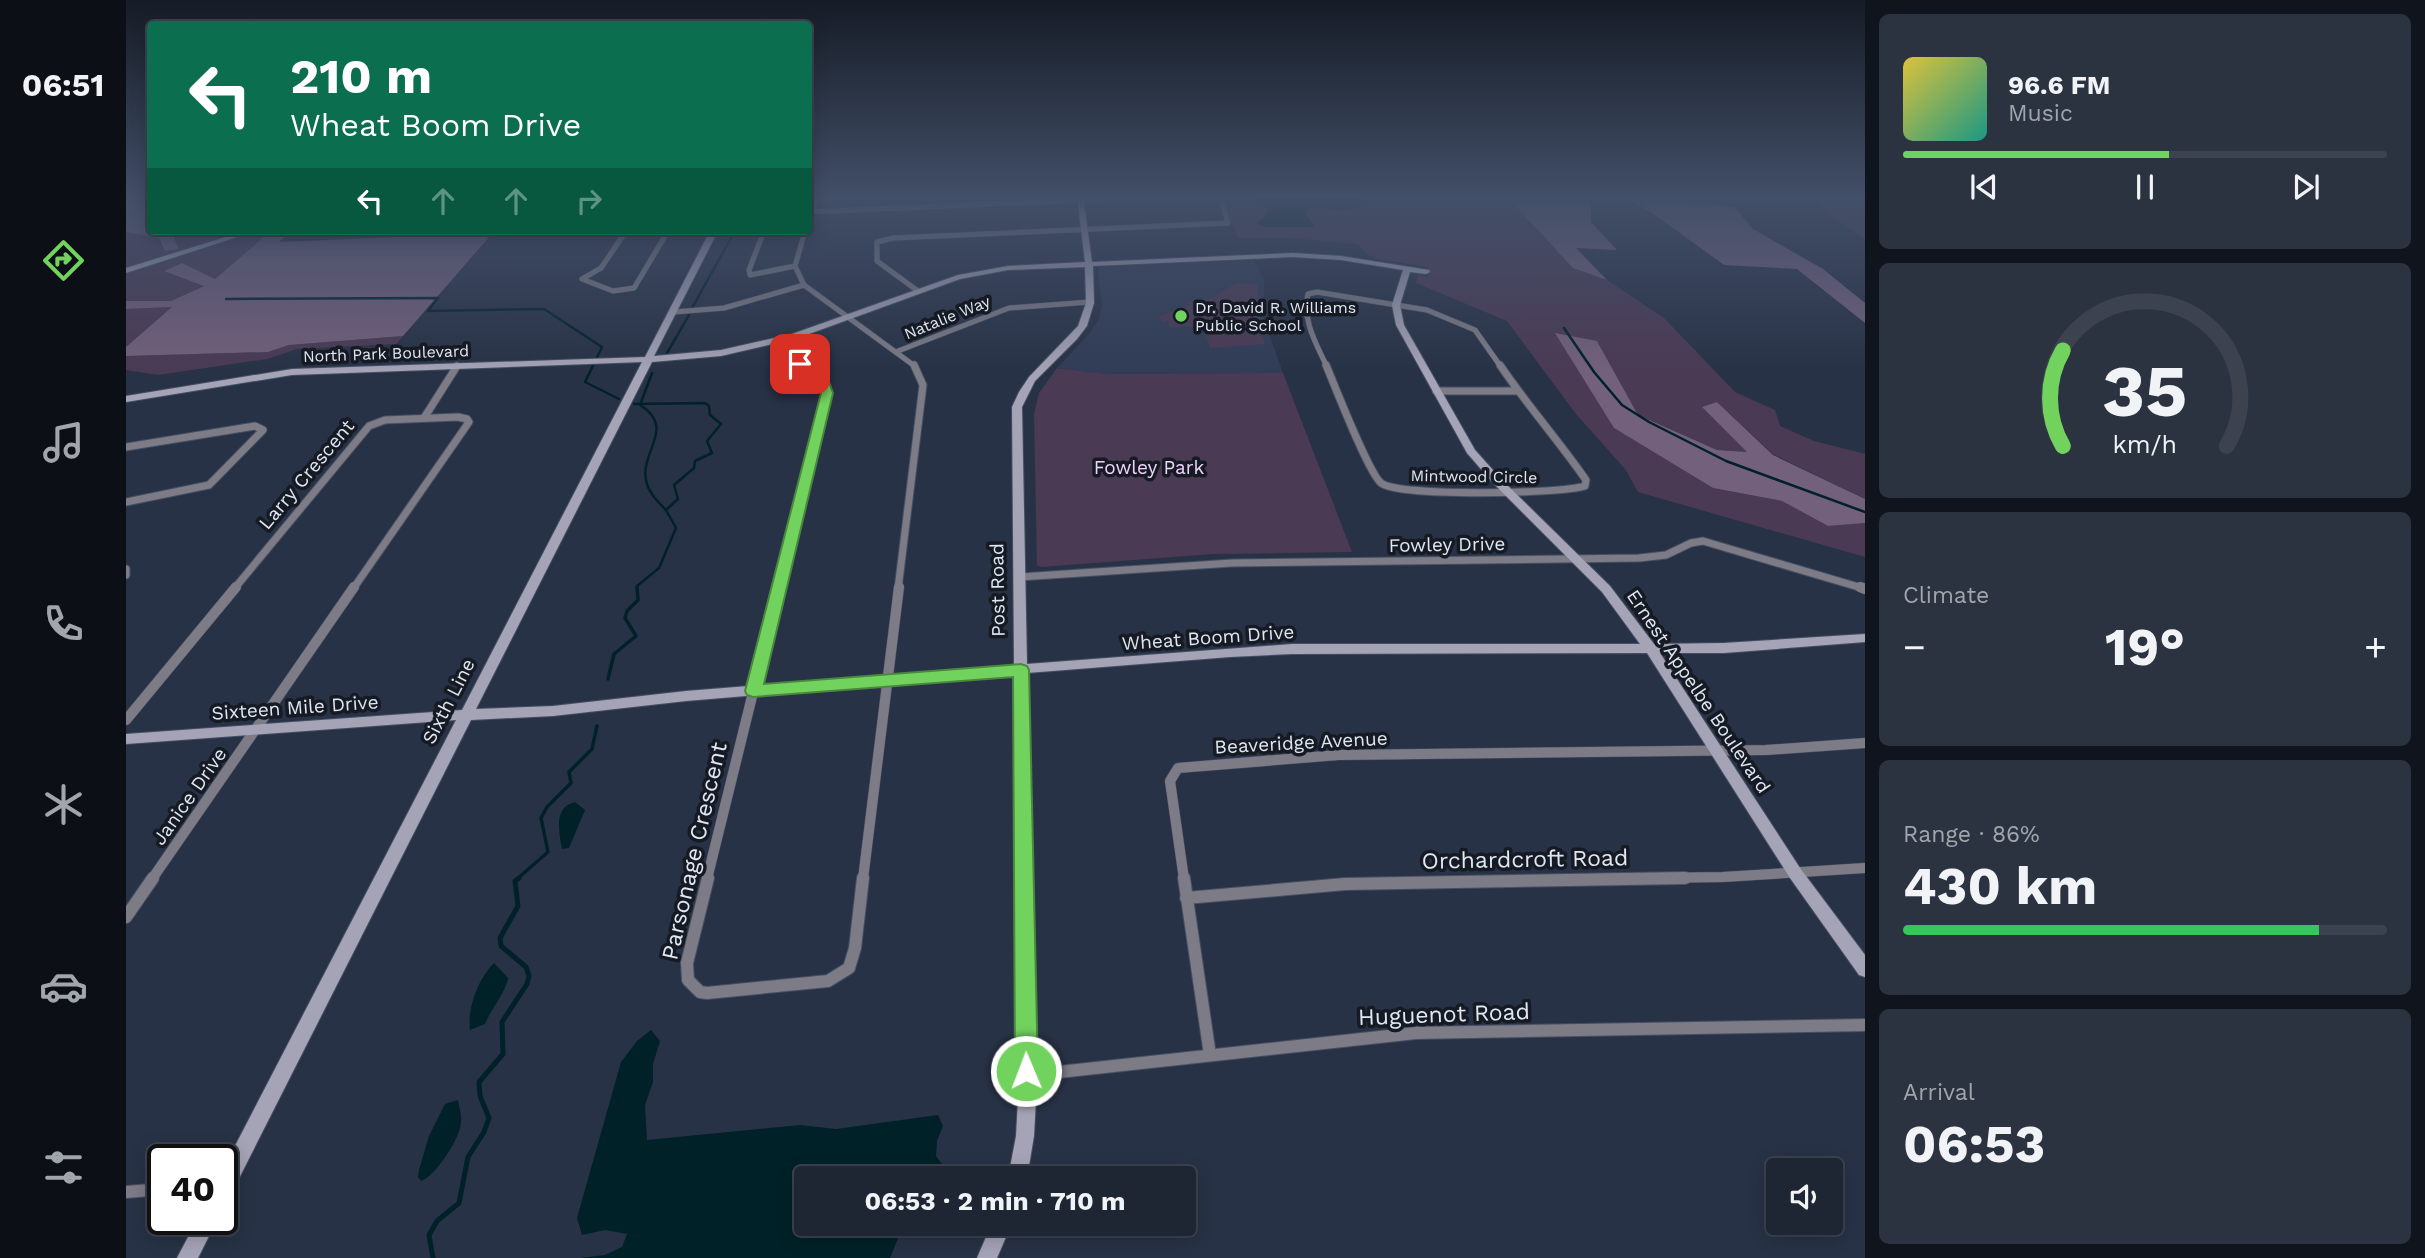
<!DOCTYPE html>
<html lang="en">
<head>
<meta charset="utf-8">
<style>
	body { margin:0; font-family:"Work Sans",sans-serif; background:#2b3240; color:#f1f3f6; height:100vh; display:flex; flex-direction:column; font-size:26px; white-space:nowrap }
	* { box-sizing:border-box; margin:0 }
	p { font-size:23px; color:#a1a5ac }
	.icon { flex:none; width:38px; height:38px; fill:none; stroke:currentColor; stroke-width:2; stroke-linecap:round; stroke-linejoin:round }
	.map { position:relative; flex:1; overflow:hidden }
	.details { display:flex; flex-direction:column; gap:14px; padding:14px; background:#10151d; width:560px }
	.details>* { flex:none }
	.top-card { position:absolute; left:21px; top:21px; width:665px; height:214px; border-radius:7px; box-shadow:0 4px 18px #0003,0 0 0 2px #3c434f; background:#0b6e4f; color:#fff; overflow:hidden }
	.buttons { position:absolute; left:1640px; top:1158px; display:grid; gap:14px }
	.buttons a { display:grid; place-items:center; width:77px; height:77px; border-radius:7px; background:#1e2634; box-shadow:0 4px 18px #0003,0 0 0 2px #3c434f; font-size:35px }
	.speed { position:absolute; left:21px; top:1144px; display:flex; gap:14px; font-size:35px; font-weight:700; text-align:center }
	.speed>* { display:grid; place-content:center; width:91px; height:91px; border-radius:50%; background:#1e2634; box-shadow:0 4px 18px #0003,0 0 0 2px #3c434f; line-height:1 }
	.speed .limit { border:4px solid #111; border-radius:10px; background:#fff; color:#111 }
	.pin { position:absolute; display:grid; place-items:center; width:60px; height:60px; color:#fff; margin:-30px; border-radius:14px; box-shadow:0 4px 10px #0006 }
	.me { position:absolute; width:77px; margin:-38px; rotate:359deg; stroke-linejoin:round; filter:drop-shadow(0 0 5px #0008) }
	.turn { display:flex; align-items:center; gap:24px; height:147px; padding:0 28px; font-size:32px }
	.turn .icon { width:91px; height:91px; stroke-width:2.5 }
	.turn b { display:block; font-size:49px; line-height:60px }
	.lanes { display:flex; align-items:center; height:66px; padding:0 28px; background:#0003; justify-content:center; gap:35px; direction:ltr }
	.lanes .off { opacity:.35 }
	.big { font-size:52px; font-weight:700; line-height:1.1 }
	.details .widget { flex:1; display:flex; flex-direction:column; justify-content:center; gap:10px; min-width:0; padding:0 24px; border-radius:10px; background:#2b3240 }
	.details .dial { align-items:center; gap:0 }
	.dial svg { height:182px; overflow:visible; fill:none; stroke:#3c434f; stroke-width:7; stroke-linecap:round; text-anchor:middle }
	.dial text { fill:#f1f3f6; stroke:none }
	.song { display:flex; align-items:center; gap:21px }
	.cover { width:84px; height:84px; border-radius:10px; background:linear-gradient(135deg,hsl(50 70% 55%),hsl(170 70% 35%)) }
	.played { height:7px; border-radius:4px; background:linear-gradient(90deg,#72d25e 55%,#3c434f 55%) }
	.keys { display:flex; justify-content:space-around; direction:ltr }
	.heat { display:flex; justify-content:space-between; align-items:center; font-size:38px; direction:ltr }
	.charge { height:10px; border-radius:5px; background:linear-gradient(90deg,#34c759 86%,#3c434f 0) }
	.trip { position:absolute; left:668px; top:1166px; width:402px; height:70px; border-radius:7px; background:#1e2634; box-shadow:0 4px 18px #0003,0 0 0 2px #3c434f; font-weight:700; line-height:70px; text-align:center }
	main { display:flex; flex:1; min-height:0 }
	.tabs { display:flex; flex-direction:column; width:126px; justify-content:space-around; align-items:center; background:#0c0f15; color:#a1a5ac }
	.tabs .icon { width:49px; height:49px }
	.tabs .on { color:#72d25e }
	.tabs b { font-size:32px; color:#f1f3f6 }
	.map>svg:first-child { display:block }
</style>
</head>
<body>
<main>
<nav class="tabs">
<b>06:51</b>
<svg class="icon on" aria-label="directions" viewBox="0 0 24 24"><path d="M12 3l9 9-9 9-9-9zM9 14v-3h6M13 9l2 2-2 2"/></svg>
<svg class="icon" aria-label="music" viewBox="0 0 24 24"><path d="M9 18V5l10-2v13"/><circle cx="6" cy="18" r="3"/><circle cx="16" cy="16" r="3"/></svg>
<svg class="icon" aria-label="phone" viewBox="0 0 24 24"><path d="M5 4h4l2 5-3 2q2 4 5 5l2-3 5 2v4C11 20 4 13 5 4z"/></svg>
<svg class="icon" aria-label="climate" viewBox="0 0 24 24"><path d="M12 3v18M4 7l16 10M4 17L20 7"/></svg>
<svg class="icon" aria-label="car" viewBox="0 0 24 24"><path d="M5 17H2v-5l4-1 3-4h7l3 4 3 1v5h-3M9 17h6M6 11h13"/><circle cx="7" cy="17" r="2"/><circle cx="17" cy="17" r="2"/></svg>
<svg class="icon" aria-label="filters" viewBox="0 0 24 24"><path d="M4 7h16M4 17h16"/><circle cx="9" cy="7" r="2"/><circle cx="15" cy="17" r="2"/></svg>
</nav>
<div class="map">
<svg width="1739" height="1258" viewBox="0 0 1739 1258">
	<rect width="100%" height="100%" fill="#283246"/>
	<path fill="#313c56" d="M 1127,260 L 1138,280 L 1138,320 L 1157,373 L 981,374 L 931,368 L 963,334 L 973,319 L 976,306 L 972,270 L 975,267 Z"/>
	<path fill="#4b3a54" d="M 1095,196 L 1130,196 L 1127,198 L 1143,208 L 1135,226 L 1140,227 L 1188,227 L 1180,214 L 1183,208 C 1200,208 1222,217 1235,202 L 1231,196 L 1380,196 L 1447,267 L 1481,280 L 1538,318 L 1609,392 L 1649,410 L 1654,426 L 1688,441 L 1739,454 L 1739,499 L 1647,454 L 1591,402 L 1576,407 L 1622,452 L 1591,450 L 1512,415 L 1471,341 L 1488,428 L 1587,488 L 1656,501 L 1702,526 L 1739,523 L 1739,557 L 1512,492 L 1500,470 L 1450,414 L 1381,321 L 1290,283 L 1292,275 L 1302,277 L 1303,267 L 1251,259 L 1242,255 L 1231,244 L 1164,238 L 1112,238 Z
		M 1688,196 L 1739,196 L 1739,239 L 1697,210 Z
		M 53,231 L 145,231 L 89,280 L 56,263 L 40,271 L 79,285 L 45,301 L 0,301 L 0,232 L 33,238 L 48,237 Z
		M 1110,283 L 1132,284 L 1131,323 L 1139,344 L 1084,348 L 1078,326 L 1043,327 L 1042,320 L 1036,322 L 1033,316 L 1063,305 L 1062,302 L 1086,298 Z
		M 47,307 L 0,347 L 0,309 Z
		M 277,336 L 270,344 L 171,349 L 141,359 L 32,375 L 0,370 L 0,356 L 142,352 L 163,345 Z
		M 931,368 L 981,374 L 1157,373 L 1226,552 L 1087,554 L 915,567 L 911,565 L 908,414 L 913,393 Z"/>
	<path fill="#73607c" d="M 0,196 L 24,196 L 24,231 L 53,231 L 48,237 L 52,249 L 39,251 L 33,238 L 0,232 Z
		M 1380,196 L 1472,196 L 1465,203 L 1465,222 L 1491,250 L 1450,248 L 1481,280 L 1447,268 Z
		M 1494,196 L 1557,196 L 1563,201 L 1608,207 L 1627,229 L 1697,269 L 1739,303 L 1739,323 L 1671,269 L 1598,265 L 1525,212 Z
		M 145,231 L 166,231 L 153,242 L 412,231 L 485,231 L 364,236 L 277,336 L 163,345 L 142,352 L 0,356 L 0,347 L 46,307 L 0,309 L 0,301 L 45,301 L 78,286 L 38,271 L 56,263 L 89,279 Z
		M 1429,333 L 1471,341 L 1512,415 L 1591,450 L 1621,452 L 1576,407 L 1591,402 L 1647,455 L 1739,499 L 1739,523 L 1702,526 L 1656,501 L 1587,488 L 1488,428 Z"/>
	<path fill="#012128" d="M 1130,196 L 1231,196 L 1235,202 L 1233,207 C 1215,212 1201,207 1183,208 L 1180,214 L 1188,227 L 1140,227 L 1130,223 L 1138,218 L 1142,208 L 1126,199 Z
		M 449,802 L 459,810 L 443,848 L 436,849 C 433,832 427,807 449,802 Z
		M 368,963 L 382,978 C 381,990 364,1011 359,1024 L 344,1030 C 341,1008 352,979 368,963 Z
		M 525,1030 L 534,1041 L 527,1064 L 527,1082 L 519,1105 L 521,1140 L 674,1125 L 710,1129 L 812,1115 L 817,1126 L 811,1141 L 810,1156 L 821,1171 L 812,1178 L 681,1178 L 681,1223 L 778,1223 L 764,1258 L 454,1258 L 479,1255 L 496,1247 L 501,1234 L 479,1230 L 456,1235 L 451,1218 L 495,1062 L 511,1041 Z
		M 332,1100 C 333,1107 336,1115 335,1122 C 335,1137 309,1177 295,1181 L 292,1177 L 293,1170 L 303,1136 L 319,1104 Z"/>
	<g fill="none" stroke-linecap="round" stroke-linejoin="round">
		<path stroke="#012128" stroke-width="2.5" d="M 100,299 L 312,298 L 302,311 L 418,309 L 476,347 L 459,382 L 493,399
			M 566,308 L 609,231
			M 1438,328 L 1468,372 L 1496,405 L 1523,422 L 1600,461 L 1739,512
			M 541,353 L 563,315
			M 526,373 L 514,405 C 552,429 511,453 521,484 C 524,494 532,502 540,510
			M 508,404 L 579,403 L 583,406 L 584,415 L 595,424 L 581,441 L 586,453 L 569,461 L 568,468 L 548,485 L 552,499 L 540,510 L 550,528 L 533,568 L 511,586 L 511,589"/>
		<path stroke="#012128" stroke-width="3.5" d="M 482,679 L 488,654 L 510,636 L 499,618 L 501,611 L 512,600 L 511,587
			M 391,879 L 422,852 L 415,818 L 421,807 L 445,783 L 443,772 L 466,749 L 471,726"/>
		<path stroke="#012128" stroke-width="5" d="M 307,1258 L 303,1235 L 311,1221 L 333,1203 L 342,1157 L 358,1132 L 363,1118 L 354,1096 L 353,1082 L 377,1054 L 376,1022 L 401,984 L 403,976 L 400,967 L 375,946 L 374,938 L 392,906 L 389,881 L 393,878"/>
		<defs>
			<path id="street-far3" d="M 682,212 L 1047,196
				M 682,222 L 692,196
				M 638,231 L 623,270 L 624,275 L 669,266
				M 679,231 L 669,266 L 678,285 L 790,367
				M 456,279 L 487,291 L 508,288 L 542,231
				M 456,279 L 475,268 L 500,231
				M 792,291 L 751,261 L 751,242 L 767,238 L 1102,223 L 1096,202 L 1089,196
				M 548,312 L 598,308 L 678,285
				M 650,343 L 678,367
				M 772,351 L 883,308 L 964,302
				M 1201,367 C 1190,343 1176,321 1182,294 L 1191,292 L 1301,310 L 1349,330 L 1375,367"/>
			<path id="street-far2" d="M 1200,365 C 1209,386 1242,472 1255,483 C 1273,497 1434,494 1459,486 L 1460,480 C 1433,441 1401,405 1374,365
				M 1310,391 L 1392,391
				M 298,418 L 331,366
				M 0,447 L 129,426 L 137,430 L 83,485 L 0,502
				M 0,569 L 0,575
				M 894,577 L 1106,563 L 1513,558 L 1540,555 L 1565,543 L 1577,541 L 1739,589
				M 108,589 L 243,426 L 259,420 L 332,417 L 341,419 L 343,422 L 227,589
				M 653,589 L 701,392 L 699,385 L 676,365
				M 772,589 L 797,385 L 788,365"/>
			<path id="street-far1" d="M 1734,587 L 1739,589
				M 0,720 L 110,587
				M 26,879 L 228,587
				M 581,879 L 653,587
				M 737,879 L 773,587
				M 1058,879 L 1044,781 L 1052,768 L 1212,755 L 1640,750 L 1739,743
				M 1464,879 L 1597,877 L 1739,868"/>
			<path id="street" d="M 582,878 L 561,963 L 562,980 L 574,992 L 581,993 L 702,981 L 723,968 L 729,948 L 737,878
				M 1058,878 L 1084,1055
				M 1060,898 L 1219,884 L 1559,878
				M 0,917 L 27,878
				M 900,1071 L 933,1072 L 1290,1033 L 1739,1025
				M 0,1192 L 37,1189"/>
			<path id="secondary" d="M 951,196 L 957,196 L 966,262 L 1167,253 L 1215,256 L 1303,270 L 1304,272 L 1300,274 L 1284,272 L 1274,305 L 1278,325 L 1349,450 L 1375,479 L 1484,586 L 1528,644 L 1598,643 L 1739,634 L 1739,642 L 1598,653 L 1534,653 L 1674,868 L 1739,955 L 1739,977 L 1733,975 L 1664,878 L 1521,653 L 1166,654 L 1104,657 L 901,673 L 910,1099 L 908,1136 L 901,1178 L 882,1178 L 890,1136 L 892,1099 L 888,674 L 560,701 L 427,716 L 345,720 L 103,1198 L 96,1201 L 96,1171 L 330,720 L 0,744 L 0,734 L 336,710 L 516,362 L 166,375 L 0,402 L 0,396 L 166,369 L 519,357 L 584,231 L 592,231 L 528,356 L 595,350 L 666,334 L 832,275 L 882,266 L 959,262 ZM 1167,257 L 1215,260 L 1277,270 L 1266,305 L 1270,325 L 1341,453 L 1367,483 L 1476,592 L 1514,644 L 1166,644 L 901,664 L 896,407 L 909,381 L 951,339 L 961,326 L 968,303 L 967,266 ZM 959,267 L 960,303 L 952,326 L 903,377 L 893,392 L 886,407 L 888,665 L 560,691 L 427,706 L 350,709 L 526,362 L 595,356 L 672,338 L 834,279 L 882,270 Z
				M 119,231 L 130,231 L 0,273 L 0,268 Z
				M 71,1220 L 91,1220 L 72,1258 L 51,1258 Z
				M 866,1223 L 886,1223 L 871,1258 L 851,1258 Z"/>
		</defs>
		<use href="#street-far3" stroke="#454f62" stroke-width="6"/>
		<use href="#street-far2" stroke="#454f62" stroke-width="9"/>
		<use href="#street-far1" stroke="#454f62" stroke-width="11"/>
		<use href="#street" stroke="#454f62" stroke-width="14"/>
		<use href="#secondary" stroke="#454f62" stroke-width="2"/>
		<use href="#street-far3" stroke="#7c7b86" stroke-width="5"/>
		<use href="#street-far2" stroke="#7c7b86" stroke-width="7"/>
		<use href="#street-far1" stroke="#7c7b86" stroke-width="10"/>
		<use href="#street" stroke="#7c7b86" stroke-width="12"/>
		<use href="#secondary" fill="#a5a3b6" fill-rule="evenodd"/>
	</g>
	<linearGradient id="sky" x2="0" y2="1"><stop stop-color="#161c26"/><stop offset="0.53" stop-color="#424f68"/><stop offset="1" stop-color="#424f68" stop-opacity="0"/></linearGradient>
	<rect width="1739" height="372" fill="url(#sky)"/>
	<path fill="#72d25e" stroke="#4a883d" stroke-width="2" d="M 674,361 L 703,382 L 707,393 L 638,684 L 895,664 L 901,666 L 903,670 L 912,1071 L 908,1079 L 900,1083 L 892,1079 L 889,1071 L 887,677 L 627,697 L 621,695 L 619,691 L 695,393 L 693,386 L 669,364 Z"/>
	<circle fill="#72d25e" stroke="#151a23" stroke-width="2.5" cx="1055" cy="316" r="7"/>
	<g text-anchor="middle" stroke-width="7" stroke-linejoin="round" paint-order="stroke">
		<g font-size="16" fill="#e0e6f3" stroke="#151a23" text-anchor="start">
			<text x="1069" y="313">Dr. David R. Williams<tspan x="1069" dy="18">Public School</tspan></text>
		</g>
		<g font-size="16" fill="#e0e6f3" stroke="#151a23">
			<text transform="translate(821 317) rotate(-22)" y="6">Natalie Way</text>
			<text transform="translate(260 353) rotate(-2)" y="6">North Park Boulevard</text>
			<text transform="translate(1348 476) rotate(1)" y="6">Mintwood Circle</text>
		</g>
		<g font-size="19" fill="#efd3fd" stroke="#151a23">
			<text x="1023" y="474">Fowley Park</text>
		</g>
		<g font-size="19" fill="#e0e6f3" stroke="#151a23">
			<text transform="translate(180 474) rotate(-50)" y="7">Larry Crescent</text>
			<text transform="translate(1321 544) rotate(-1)" y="7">Fowley Drive</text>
			<text transform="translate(871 590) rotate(-91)" y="7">Post Road</text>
			<text transform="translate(1082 637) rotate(-4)" y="7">Wheat Boom Drive</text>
			<text transform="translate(1573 691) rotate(56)" y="7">Ernest Appelbe Boulevard</text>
			<text transform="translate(322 701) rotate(-63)" y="7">Sixth Line</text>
			<text transform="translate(169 707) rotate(-4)" y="7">Sixteen Mile Drive</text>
			<text transform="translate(1175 742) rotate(-3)" y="7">Beaveridge Avenue</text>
			<text transform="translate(63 796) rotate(-55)" y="7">Janice Drive</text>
		</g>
		<g font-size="23" fill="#e0e6f3" stroke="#151a23">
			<text transform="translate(568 851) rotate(-77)" y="8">Parsonage Crescent</text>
			<text transform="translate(1399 859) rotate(-1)" y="8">Orchardcroft Road</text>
			<text transform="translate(1318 1014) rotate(-2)" y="8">Huguenot Road</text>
		</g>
	</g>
</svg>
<div class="buttons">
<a><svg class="icon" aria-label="sound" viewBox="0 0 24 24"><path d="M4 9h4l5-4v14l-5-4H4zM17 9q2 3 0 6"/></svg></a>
</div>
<div class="speed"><div class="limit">40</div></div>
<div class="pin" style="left:674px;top:364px;background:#d93025"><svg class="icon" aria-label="arrive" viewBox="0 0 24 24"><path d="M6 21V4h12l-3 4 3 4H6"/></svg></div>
<svg class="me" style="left:900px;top:1071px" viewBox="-20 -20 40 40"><circle r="17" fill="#72d25e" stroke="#fff" stroke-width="3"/><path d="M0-11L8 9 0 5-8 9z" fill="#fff"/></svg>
<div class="trip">06:53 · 2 min · 710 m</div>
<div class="top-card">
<div class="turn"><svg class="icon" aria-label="left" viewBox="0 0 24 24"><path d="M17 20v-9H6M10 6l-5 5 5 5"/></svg><div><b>210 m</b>Wheat Boom Drive</div></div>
<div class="lanes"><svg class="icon" aria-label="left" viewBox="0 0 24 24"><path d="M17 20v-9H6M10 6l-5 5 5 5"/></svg><svg class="icon off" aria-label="ahead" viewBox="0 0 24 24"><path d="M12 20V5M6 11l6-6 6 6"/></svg><svg class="icon off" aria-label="ahead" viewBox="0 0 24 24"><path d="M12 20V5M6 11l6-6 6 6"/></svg><svg class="icon off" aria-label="right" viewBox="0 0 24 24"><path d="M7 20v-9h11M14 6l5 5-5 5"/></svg></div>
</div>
</div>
<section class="details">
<div class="widget">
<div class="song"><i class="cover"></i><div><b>96.6 FM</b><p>Music</p></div></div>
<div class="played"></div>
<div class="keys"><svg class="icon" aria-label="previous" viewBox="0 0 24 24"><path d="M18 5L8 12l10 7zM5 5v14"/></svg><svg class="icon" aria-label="pause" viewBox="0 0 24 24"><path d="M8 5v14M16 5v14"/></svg><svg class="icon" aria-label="next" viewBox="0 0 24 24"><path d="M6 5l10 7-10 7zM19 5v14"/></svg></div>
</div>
<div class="widget dial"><svg viewBox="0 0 100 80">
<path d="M14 69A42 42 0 1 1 86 69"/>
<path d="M14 69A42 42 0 0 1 14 27" stroke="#72d25e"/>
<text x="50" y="56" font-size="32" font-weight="700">35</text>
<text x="50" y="72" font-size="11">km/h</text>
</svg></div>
<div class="widget"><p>Climate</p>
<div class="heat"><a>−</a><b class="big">19°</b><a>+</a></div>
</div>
<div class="widget"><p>Range · 86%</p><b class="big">430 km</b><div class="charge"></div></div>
<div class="widget"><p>Arrival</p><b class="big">06:53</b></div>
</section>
</main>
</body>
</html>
